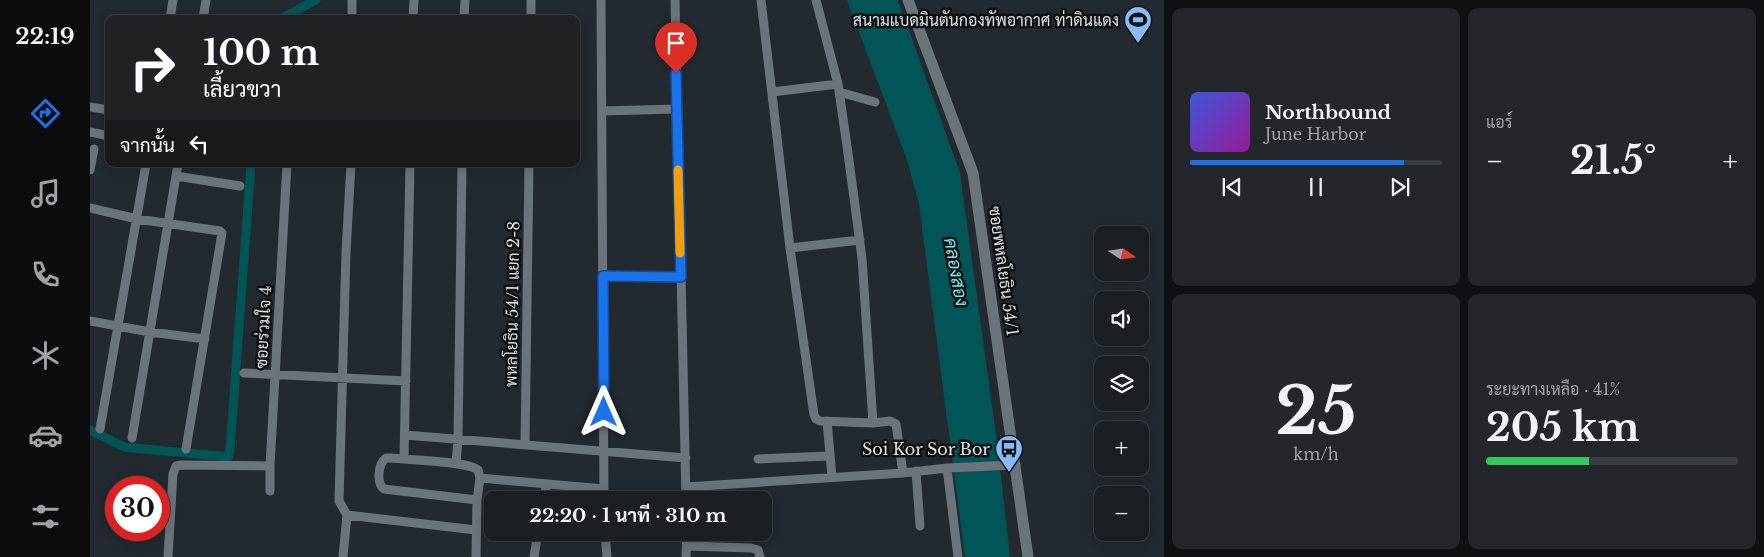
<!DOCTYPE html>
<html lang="th">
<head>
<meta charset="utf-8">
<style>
	body { margin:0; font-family:"Libre Baskerville",Sarabun,serif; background:#23272b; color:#f1f3f6; height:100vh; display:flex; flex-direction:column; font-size:19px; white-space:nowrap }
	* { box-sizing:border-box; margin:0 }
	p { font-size:16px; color:#9fa2a6 }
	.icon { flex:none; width:28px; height:28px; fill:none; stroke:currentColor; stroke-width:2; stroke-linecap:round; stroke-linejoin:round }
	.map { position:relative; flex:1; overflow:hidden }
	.side { display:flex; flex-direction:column; gap:8px; padding:8px; background:#0e1113; width:600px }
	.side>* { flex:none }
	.top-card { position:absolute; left:15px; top:15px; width:475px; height:152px; border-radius:10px; box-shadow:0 2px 12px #0003,0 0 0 1px #383d41; background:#202124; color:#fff; overflow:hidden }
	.needle { width:32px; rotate:103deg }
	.fabs { position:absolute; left:1004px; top:226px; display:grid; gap:10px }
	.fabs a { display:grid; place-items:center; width:55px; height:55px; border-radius:10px; background:#1a1f23; box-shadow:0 2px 12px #0003,0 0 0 1px #383d41; font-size:25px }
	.speed { position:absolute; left:15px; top:476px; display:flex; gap:10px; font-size:25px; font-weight:700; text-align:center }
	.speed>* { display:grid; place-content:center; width:65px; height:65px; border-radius:50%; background:#1a1f23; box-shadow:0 2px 12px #0003,0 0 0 1px #383d41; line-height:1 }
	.speed .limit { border:8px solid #d22; background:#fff; color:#111 }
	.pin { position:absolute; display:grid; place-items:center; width:42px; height:42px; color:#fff; margin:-51px -21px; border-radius:50% 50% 50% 0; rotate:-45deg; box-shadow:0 0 5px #0007 }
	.pin .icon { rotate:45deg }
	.me { position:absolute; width:55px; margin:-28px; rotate:0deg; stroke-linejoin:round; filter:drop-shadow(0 0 4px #0008) }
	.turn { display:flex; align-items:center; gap:18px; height:105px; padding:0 15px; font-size:22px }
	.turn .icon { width:65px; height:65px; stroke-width:2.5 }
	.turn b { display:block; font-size:35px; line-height:42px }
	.then { display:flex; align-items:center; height:48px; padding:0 15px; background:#0003; gap:10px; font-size:19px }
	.big { font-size:38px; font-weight:700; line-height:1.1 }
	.side .card { flex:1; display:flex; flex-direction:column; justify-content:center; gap:8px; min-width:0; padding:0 18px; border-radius:10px; background:#23272b }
	.side .dial { align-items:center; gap:0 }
	.dial b { font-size:65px; line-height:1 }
	.song { display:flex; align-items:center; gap:15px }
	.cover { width:60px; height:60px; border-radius:8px; background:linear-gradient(135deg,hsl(230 70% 55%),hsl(300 70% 35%)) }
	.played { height:5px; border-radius:2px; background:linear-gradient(90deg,#1a73e8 85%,#383d41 85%) }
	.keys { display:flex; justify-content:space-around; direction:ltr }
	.heat { display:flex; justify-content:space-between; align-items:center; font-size:28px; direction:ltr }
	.charge { height:8px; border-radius:4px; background:linear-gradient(90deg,#34c759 41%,#383d41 0) }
	.side .tiles { flex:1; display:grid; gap:8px; grid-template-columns:repeat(2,1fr) }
	.trip { position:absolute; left:394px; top:491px; width:288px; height:50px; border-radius:10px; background:#1a1f23; box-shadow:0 2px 12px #0003,0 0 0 1px #383d41; font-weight:700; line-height:50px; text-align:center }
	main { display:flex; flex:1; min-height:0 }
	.tabs { display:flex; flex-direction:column; width:90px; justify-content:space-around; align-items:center; background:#0a0c0e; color:#9fa2a6 }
	.tabs .icon { width:35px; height:35px }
	.tabs .selected { color:#1a73e8 }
	.tabs b { font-size:22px; color:#f1f3f6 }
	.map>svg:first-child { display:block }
</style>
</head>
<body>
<main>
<nav class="tabs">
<b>22:19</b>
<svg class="icon selected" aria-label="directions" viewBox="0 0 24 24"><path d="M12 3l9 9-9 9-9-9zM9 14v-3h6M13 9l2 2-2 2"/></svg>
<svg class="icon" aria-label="music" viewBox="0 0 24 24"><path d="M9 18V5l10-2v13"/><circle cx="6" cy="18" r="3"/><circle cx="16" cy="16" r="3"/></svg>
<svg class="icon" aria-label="phone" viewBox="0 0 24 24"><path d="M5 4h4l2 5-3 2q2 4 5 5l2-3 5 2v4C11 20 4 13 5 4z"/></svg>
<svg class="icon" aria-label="climate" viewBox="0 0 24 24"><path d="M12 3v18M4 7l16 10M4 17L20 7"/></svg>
<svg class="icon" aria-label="car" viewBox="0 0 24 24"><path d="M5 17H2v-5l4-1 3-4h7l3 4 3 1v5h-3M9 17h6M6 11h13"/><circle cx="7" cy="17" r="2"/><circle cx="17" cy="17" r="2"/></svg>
<svg class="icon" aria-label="filters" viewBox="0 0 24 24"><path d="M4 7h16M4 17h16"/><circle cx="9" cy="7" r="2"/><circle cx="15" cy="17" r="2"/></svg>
</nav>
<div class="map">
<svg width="1074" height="557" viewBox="0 0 1074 557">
	<rect width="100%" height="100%" fill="#22292f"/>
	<path fill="#025557" d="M 757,0 L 808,0 L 870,173 L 908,449 L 920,557 L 875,557 L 829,204 L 817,160 Z"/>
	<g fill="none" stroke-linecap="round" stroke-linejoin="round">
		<path stroke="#025557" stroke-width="9" d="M 190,19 L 226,0
			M 0,430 L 34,447 L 138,457 L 140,450 L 161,164"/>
		<path stroke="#6c747b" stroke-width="9" d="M 262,0 L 262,19
			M 511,0 L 514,500
			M 585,0 L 596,500
			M 671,0 L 700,248 L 724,415 L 726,419 L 730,421 L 783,423 L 800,421 L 806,424 L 813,473
			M 726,0 L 748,84 L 757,146 L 772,258 L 783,423
			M 80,19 L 83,0
			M 113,19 L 116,0
			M 323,19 L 324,0
			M 374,19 L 375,0
			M 441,19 L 441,0
			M 682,92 L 748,84
			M 749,92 L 785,102
			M 0,107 L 19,110
			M 512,111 L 587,109
			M 0,132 L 19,136
			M 0,170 L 4,149
			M 86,176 L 150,186
			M 0,208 L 47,219 L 130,231 L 132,233 L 96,449
			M 700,248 L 770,240
			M 513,276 L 591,277
			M 0,321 L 60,332 L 115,339
			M 154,373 L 316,381
			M 737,421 L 742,477
			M 10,429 L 56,164
			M 315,435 L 596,458
			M 42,438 L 88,164
			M 435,445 L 439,164
			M 314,459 L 320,164
			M 668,459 L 740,456
			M 366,464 L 368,439 L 372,164
			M 857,468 L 868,557
			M 826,471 L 830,526
			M 390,478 L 514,489
			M 596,487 L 813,473 L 857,468 L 926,465
			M 180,491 L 180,466 L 197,164
			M 455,500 L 456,484
			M 257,515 L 386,530
			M 515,532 L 517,557
			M 597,546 L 661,548 L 668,550 L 670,557
			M 78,557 L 83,474 L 86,466 L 91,465 L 180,466
			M 253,557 L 257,515 L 249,501 L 256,252 L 261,164
			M 386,557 L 387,500 L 390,478 L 388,470 C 377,461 318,460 301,458 L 296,458 C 288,464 286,483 294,489 L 387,500
			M 444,557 L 448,532
			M 596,557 L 597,532"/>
		<path stroke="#6c747b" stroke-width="11" d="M 818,0 L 883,173 L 938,557"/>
	</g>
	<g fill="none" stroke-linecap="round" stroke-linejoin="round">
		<defs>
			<path id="route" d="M 514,412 L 513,276 L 591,277 L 586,73"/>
		</defs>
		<use href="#route" stroke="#114b97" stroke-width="12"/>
		<use href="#route" stroke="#1a73e8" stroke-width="9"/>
		<path stroke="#f59e0b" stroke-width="9" d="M 588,170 L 590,253"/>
	</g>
	<defs>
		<symbol id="stadium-pin" viewBox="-11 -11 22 30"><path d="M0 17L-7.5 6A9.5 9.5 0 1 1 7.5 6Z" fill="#86bbfb" stroke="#0e1114"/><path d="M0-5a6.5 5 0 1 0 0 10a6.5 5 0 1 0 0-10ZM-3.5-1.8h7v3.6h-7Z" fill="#111"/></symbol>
		<symbol id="bus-pin" viewBox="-11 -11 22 30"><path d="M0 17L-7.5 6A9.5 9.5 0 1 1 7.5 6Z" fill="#86bbfb" stroke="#0e1114"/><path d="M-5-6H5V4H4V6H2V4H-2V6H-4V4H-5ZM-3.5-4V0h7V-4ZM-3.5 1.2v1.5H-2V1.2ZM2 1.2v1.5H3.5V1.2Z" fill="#111"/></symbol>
	</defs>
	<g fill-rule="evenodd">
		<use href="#stadium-pin" x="1032" y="4" width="32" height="43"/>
		<use href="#bus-pin" x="903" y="433" width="32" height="43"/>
	</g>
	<g text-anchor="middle" stroke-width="5" stroke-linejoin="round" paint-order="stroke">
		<g font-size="16" fill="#dce1e4" stroke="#0e1114" text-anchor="end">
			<text x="1029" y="26">สนามแบดมินตันกองทัพอากาศ ท่าดินแดง</text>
			<text x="900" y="455">Soi Kor Sor Bor</text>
		</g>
		<g font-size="16" fill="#dce1e4" stroke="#0e1114">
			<text transform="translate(914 271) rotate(82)" y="6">ซอยพหลโยธิน 54/1</text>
			<text transform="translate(422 304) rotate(-89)" y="6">พหลโยธิน 54/1 แยก 2-8</text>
			<text transform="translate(173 327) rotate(-87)" y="6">ซอยร่วมใจ 4</text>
		</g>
		<g font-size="18" font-style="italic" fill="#7be6e9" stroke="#0e1114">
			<text transform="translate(866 272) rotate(80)" y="6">คลองสอง</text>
		</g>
	</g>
</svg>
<div class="fabs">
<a><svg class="needle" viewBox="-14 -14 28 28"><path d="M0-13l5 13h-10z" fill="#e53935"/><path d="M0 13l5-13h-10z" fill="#9fa2a6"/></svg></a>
<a><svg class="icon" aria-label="sound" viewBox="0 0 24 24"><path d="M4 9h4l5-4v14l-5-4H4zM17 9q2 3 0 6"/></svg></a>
<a><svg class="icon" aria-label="layers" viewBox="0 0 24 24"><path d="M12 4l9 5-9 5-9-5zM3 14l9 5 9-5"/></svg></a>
<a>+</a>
<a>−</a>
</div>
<div class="speed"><div class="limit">30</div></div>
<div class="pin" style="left:586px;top:73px;background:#d93025"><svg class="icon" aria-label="arrive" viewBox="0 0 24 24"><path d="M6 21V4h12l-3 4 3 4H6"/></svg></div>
<svg class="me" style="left:514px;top:412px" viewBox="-20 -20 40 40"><path d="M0-17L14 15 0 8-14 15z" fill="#1a73e8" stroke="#fff" stroke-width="4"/></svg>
<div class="trip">22:20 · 1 นาที · 310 m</div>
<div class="top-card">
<div class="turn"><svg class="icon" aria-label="right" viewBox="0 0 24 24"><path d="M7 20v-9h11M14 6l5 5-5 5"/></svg><div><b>100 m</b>เลี้ยวขวา</div></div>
<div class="then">จากนั้น<svg class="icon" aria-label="left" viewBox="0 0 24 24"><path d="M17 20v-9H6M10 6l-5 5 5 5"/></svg></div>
</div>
</div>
<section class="side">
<div class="tiles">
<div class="card">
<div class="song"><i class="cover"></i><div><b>Northbound</b><p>June Harbor</p></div></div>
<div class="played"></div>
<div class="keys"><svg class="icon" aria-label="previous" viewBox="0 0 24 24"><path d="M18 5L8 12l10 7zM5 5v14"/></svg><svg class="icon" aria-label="pause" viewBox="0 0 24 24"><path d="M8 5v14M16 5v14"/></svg><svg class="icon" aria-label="next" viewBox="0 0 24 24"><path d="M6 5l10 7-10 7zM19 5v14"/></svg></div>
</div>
<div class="card"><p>แอร์</p>
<div class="heat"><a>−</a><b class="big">21.5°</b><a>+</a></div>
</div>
<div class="card dial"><b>25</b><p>km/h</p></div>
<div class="card"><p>ระยะทางเหลือ · 41%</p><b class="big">205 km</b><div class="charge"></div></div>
</div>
</section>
</main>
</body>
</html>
